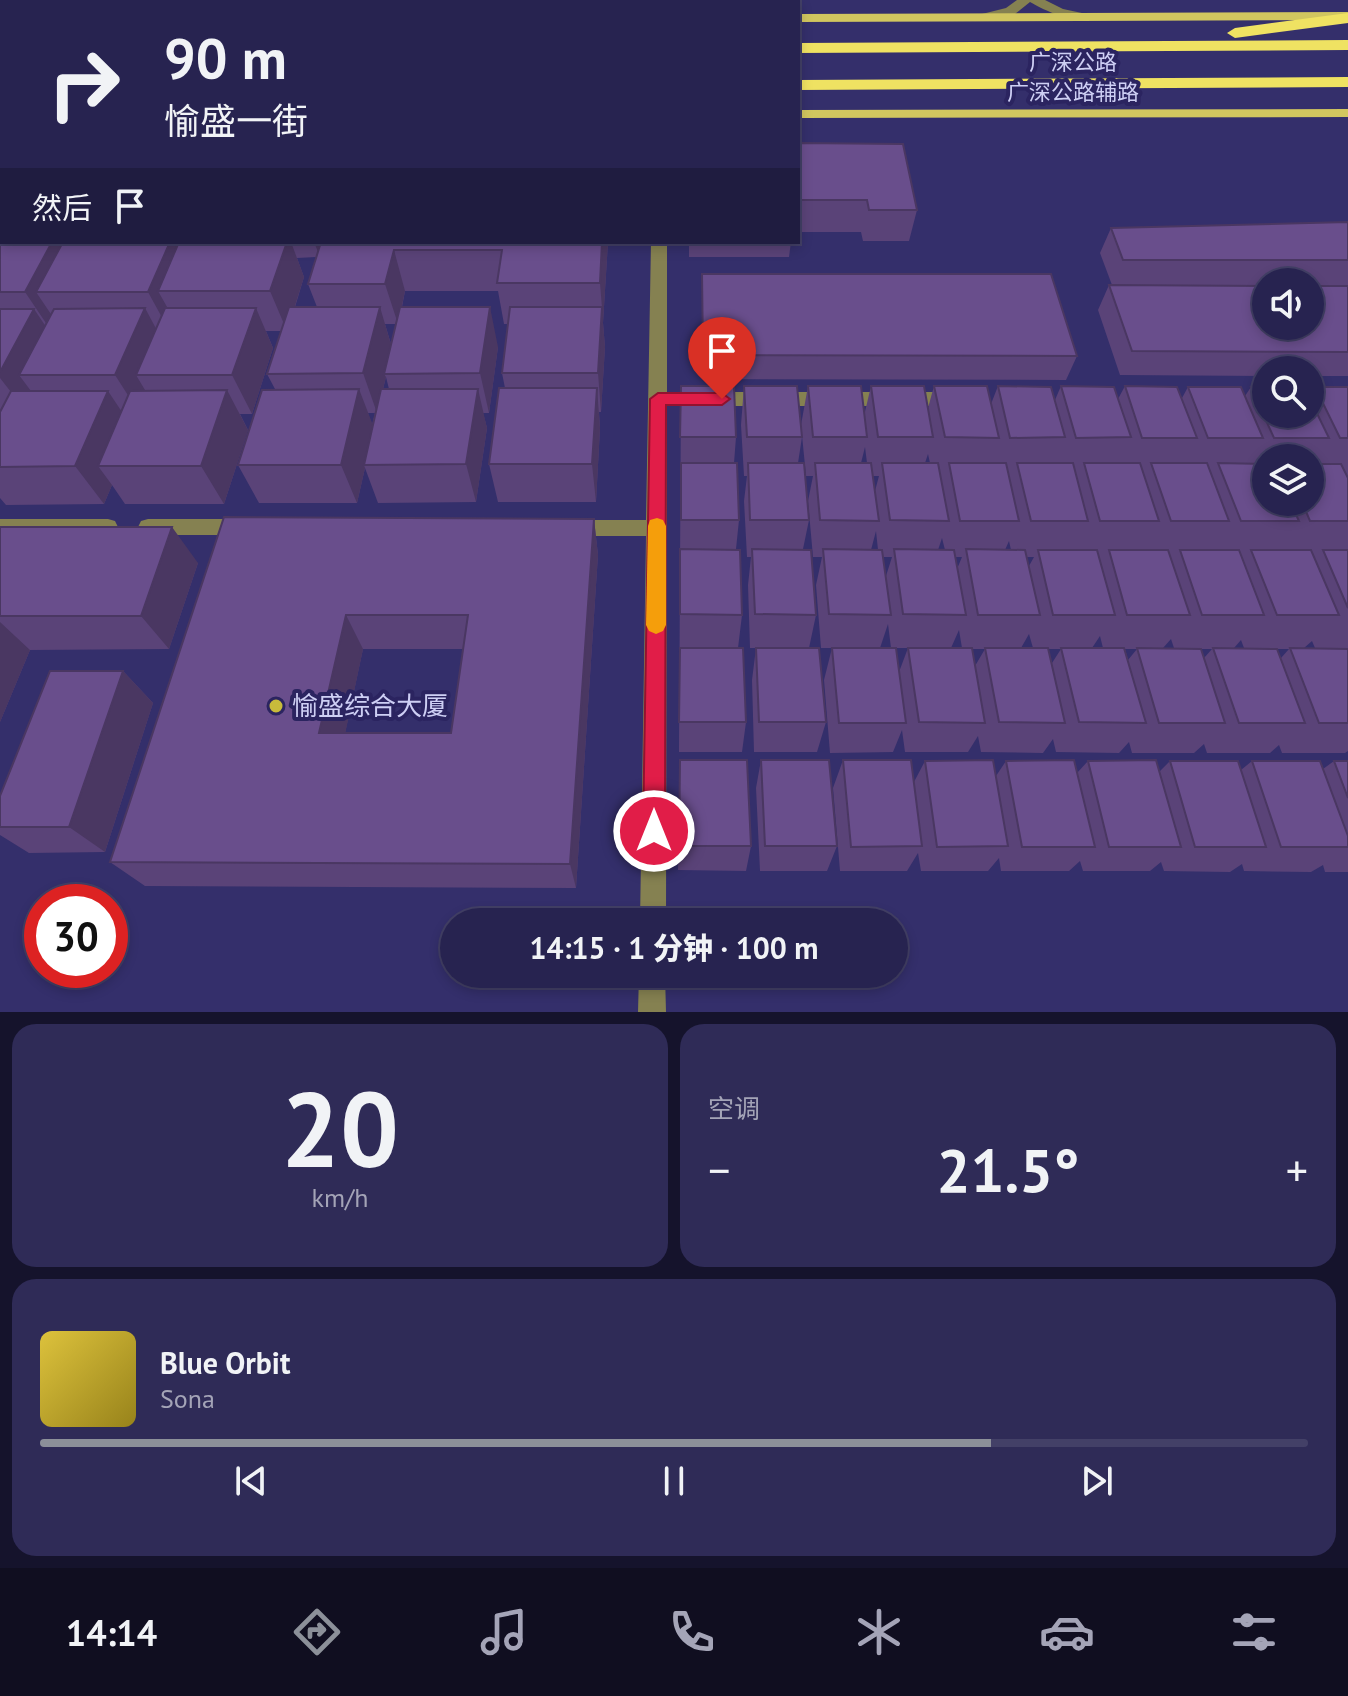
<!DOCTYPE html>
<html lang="zh">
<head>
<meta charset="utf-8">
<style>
	body { margin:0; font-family:"PT Sans","Noto Sans SC",sans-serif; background:#2f2b57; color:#f1f3f6; height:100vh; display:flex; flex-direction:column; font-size:30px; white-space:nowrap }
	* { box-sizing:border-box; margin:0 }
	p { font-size:26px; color:#a4a4b7 }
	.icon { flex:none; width:44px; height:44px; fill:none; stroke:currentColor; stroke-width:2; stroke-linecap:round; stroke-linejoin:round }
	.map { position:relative; height:1012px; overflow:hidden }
	.sheet { display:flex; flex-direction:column; gap:12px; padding:12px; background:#15132c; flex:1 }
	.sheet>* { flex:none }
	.banner { position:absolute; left:0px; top:0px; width:800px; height:244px; box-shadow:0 4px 12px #0003,0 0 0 2px #434067; background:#272350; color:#f1f3f6; overflow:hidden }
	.tools { position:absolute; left:1252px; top:268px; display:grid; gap:16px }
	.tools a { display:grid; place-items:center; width:72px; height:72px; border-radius:50%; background:#272350; box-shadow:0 4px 12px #0003,0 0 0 2px #434067; font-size:40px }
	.speed { position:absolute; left:24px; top:884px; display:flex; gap:16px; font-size:40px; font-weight:700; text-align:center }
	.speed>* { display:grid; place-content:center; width:104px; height:104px; border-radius:50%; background:#272350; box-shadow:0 4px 12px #0003,0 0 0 2px #434067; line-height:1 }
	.speed .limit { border:12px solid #d22; background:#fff; color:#111 }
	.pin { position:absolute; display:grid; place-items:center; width:68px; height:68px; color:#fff; margin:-82px -34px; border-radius:50% 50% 50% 0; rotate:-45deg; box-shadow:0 0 8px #0007 }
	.pin .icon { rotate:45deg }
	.me { position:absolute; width:88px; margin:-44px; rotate:0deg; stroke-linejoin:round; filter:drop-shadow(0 0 6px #0008) }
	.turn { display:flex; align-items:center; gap:28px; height:168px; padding:0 32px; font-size:36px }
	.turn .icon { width:104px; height:104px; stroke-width:2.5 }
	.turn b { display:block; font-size:56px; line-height:68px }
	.then { display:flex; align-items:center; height:76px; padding:0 32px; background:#0003; gap:16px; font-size:30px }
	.big { font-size:60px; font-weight:800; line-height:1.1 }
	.sheet .widget { flex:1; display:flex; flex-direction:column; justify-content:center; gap:12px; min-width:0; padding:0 28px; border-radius:24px; background:#2f2b57 }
	.sheet .dial { align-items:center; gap:0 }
	.dial b { font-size:104px; line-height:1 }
	.song { display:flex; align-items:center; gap:24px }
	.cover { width:96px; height:96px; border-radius:12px; background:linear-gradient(135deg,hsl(50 70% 55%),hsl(50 70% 35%)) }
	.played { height:8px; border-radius:4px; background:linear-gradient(90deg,#8c9099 75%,#434067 75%) }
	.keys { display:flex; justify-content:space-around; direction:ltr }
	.heat { display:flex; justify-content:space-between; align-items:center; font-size:44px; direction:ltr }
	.sheet .tiles { flex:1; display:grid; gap:12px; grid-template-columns:1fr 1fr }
	.widget:last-child { grid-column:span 2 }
	.trip { position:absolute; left:440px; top:908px; width:468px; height:80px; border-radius:40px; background:#272350; box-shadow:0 4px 12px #0003,0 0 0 2px #434067; font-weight:800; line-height:80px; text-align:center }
	.tabs { display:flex; height:128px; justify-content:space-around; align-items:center; background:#100e20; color:#a4a4b7 }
	.tabs .icon { width:56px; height:56px }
	.tabs .current { color:#8c9099 }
	.tabs b { font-size:36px; color:#f1f3f6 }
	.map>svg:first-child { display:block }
</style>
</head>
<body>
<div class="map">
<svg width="1348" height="1012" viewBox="0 0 1348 1012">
	<rect width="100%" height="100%" fill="#342f6b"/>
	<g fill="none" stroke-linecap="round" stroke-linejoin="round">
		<path fill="#858151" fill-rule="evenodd" d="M 1017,0 L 1045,0 L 1063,9 L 1096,16 C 1078,27 1046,11 1030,2 L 1015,14 L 981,20 L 974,16 L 1006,8 Z
			M 651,242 L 667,242 L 667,392 L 958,392 L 967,399 L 958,406 L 667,406 L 666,922 L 640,922 L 646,536 L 568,536 L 561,534 L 558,528 L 561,522 L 568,520 L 646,520 Z
			M 0,519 L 108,519 L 115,521 L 118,527 L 115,533 L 108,535 L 0,535 Z
			M 148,519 L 248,519 L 255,521 L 258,527 L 255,533 L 248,535 L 148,535 L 141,533 L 138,527 L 141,521 Z
			M 639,974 L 665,974 L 666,1012 L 638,1012 Z"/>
		<path fill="#d1c65f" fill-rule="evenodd" d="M 1348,12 L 1348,20 L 798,22 L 798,14 Z
			M 1348,109 L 1348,117 L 798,118 L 798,110 Z
			M 0,124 L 2,124 L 2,132 L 0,132 Z"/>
		<path fill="#efe262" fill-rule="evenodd" d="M 1348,13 L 1348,23 L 1235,38 L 1227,33 L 1235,28 Z
			M 1348,40 L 1348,50 L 798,53 L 798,43 Z
			M 0,49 L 2,49 L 2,59 L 0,59 Z
			M 1348,77 L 1348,87 L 798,90 L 798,80 Z
			M 0,85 L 2,85 L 2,95 L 0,95 Z"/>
	</g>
	<path fill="#5a4378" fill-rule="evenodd" d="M 798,143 L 917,210 L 909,241 L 863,241 L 861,232 L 798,232 Z
		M 2,172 L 2,242 L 608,242 L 603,323 L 605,347 L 601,412 L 599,412 L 600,428 L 596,502 L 498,502 L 489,464 L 505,388 L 502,373 L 508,324 L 504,324 L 498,291 L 405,291 L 402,307 L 498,347 L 489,413 L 483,413 L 487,428 L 476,502 L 378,503 L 365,468 L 357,503 L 259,503 L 238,465 L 275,389 L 267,374 L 281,331 L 266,331 L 273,348 L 252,414 L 240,414 L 248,430 L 224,504 L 125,504 L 112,485 L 104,504 L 6,505 L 0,498 L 0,173 ZM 316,257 L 308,284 L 317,307 L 295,307 L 304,277 L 297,258 ZM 385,324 L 396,324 L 391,344 ZM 386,377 L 389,389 L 383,389 ZM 368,413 L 375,413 L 372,425 Z
		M 1348,222 L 1348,285 L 1310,285 L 1310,282 L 1266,282 L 1266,285 L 1112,285 L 1100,253 L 1111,228 Z
		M 689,242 L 791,242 L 789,257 L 689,257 Z
		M 702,274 L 1077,356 L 1066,380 L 702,379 Z
		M 1109,285 L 1348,286 L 1348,376 L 1310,376 L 1310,370 L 1266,370 L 1266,376 L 1120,375 L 1098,310 Z
		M 681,386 L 736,437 L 734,463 L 739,520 L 736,549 L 742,615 L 738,648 L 746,722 L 742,752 L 679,752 Z
		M 744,386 L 802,437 L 798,463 L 809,520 L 803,549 L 816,615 L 809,648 L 826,722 L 817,752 L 754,752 L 752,680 L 756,648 L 750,648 L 748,585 L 751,557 L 747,557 L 744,501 L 747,476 L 744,476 L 741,425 Z
		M 808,386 L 864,416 L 871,386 L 928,408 L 934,386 L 991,404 L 998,386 L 1055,400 L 1061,386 L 1118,399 L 1125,386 L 1182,398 L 1188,387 L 1245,396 L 1251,387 L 1310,414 L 1310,394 L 1315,387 L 1348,387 L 1348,751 L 1345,753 L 1282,753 L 1279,745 L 1270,753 L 1207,753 L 1204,744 L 1194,753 L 1132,753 L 1129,742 L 1119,753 L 1056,752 L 1053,739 L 1043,753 L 981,752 L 978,736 L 968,752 L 905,752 L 902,730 L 893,752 L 830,753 L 824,680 L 832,648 L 821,648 L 816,585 L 822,557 L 813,557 L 808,501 L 813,476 L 806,476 L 801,425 ZM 865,447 L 867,463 L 861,463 ZM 928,454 L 930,463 L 925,463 ZM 1266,458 L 1310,458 L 1310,502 L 1266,502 ZM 873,476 L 879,476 L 875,491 ZM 876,531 L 878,550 L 871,550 ZM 942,538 L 945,550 L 938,550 ZM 1009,541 L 1011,550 L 1005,550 ZM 883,557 L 892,557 L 886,576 ZM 955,557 L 962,557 L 957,569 ZM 1027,557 L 1034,557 L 1029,566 ZM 888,624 L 891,648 L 880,648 ZM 959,630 L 962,648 L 951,648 ZM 1029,634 L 1033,648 L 1021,648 ZM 1100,636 L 1103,648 L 1092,648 ZM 1171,639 L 1174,648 L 1163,648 ZM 1241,640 L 1244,648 L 1234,648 ZM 1312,641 L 1315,648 L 1304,648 ZM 896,648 L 908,648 L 899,672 ZM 972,649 L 985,649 L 975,666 ZM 1048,649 L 1061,649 L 1052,663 ZM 1125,649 L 1137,649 L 1128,660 ZM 1201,649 L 1212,649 L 1204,658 ZM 1277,649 L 1289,649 L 1281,658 Z
		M 224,517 L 594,519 L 598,555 L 576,888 L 145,886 L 110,862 ZM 363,649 L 463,649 L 451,733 L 345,733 Z
		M 0,527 L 198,563 L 169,649 L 30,650 L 0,722 Z
		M 123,671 L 153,703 L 105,852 L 29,853 L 0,835 L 0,796 Z
		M 680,760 L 751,846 L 746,871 L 678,870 Z
		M 761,760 L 837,846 L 827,871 L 760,871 L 756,788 Z
		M 843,760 L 914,782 L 925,761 L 996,776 L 1006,761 L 1077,773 L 1088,761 L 1159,772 L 1170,761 L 1241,770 L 1252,761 L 1323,769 L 1334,761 L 1348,761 L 1348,872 L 1325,872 L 1323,865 L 1311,872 L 1244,871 L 1242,864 L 1230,872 L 1164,871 L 1161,862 L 1150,871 L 1083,871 L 1080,861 L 1069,871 L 1001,871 L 999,858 L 988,871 L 921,871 L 918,853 L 907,871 L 840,871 L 833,788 Z"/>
	<path fill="#4a3762" d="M 52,242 L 58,242 L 80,278 L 36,292 L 57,323 L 52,332 L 25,292 Z
		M 170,242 L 175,242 L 193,278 L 158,291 L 175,321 L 170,332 L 148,292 Z
		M 287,242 L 291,242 L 304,277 L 287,331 L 270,291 Z
		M 314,242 L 324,242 L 320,257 Z
		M 602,242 L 608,242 L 603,323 L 605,347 L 601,412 L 598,373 L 602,308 L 600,283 Z
		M 394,250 L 405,291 L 398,324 L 385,284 Z
		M 380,307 L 392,348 L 384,374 L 386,377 L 377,413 L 363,373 Z
		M 490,307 L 498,347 L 489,413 L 480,373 Z
		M 145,308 L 167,349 L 136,375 L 148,395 L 140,414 L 115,375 Z
		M 256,308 L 273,348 L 252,414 L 232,375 Z
		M 34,309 L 61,349 L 19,375 L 37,399 L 29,415 L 0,378 L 0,372 Z
		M 597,388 L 600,428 L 596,502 L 592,464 Z
		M 359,389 L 374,428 L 364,465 L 365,468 L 357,503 L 341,465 Z
		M 478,389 L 487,428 L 476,502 L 466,464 Z
		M 227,390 L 248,430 L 224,504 L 201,466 Z
		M 108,391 L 134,430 L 98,466 L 112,485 L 104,504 L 75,466 Z
		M 594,519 L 598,555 L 576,888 L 570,864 Z
		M 172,527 L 198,563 L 169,649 L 141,616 Z
		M 346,615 L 363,649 L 339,763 L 319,733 Z
		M 0,622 L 30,650 L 0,722 Z
		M 123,671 L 153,703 L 105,852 L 69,827 Z"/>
	<path fill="#694e8c" stroke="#4a3762" stroke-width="2" fill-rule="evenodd" d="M 798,143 L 903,144 L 917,210 L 869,210 L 867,200 L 798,200 Z
		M 1,172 L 2,172 L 2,217 L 0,217 Z
		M 1348,222 L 1348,260 L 1123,260 L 1111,228 Z
		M 0,237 L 2,237 L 2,242 L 52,242 L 25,292 L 0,292 Z
		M 63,242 L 170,242 L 148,292 L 36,292 Z
		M 179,242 L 287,242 L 270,291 L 158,291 Z
		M 321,242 L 602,242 L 600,283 L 497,283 L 502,250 L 394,250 L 385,284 L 308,284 Z
		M 702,274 L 1051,274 L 1077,356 L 703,355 Z
		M 1109,285 L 1266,286 L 1266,326 L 1310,326 L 1310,286 L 1348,286 L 1348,352 L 1132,351 Z
		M 289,307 L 380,307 L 363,373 L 267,374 Z
		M 400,307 L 490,307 L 480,373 L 384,374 Z
		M 510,307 L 602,307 L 598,373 L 502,373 Z
		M 145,308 L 115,375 L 19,375 L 54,309 Z
		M 165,308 L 256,308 L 232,375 L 136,375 Z
		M 0,309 L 34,309 L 0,372 Z
		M 681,386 L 734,386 L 736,437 L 680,437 Z
		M 744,386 L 797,386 L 802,437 L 747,437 Z
		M 808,386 L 861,386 L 867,437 L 813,437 Z
		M 871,386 L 924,386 L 933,437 L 878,437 Z
		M 934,386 L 987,386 L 999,438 L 945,437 Z
		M 998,386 L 1051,387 L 1065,437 L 1010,438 Z
		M 1061,386 L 1114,387 L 1131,437 L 1076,438 Z
		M 1125,386 L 1177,387 L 1197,438 L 1142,438 Z
		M 1188,387 L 1241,387 L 1263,438 L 1208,438 Z
		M 1251,387 L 1266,387 L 1266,414 L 1310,414 L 1310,399 L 1329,438 L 1274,438 Z
		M 1315,387 L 1348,387 L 1348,438 L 1340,438 Z
		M 499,388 L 597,388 L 592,464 L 489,464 Z
		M 359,389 L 341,465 L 238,465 L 262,390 Z
		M 381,389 L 478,389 L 466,464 L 364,465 Z
		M 227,390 L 201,466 L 98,466 L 130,391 Z
		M 11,391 L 108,391 L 75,466 L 0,467 L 0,412 Z
		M 681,463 L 737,463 L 739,520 L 681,520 Z
		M 748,463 L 804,463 L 809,520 L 750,520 Z
		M 815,463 L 871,463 L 879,521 L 820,520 Z
		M 882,463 L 938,463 L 949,521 L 890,520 Z
		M 949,463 L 1006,463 L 1019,521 L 960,521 Z
		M 1017,463 L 1073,463 L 1088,521 L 1031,521 Z
		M 1084,463 L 1140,463 L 1159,521 L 1100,521 Z
		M 1151,463 L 1207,463 L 1229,521 L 1171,521 Z
		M 1218,463 L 1266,464 L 1266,502 L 1290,502 L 1299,521 L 1241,521 Z
		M 1310,464 L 1341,464 L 1348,478 L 1348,521 L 1310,521 L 1302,502 L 1310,502 Z
		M 224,517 L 594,519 L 570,864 L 110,862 ZM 346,615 L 468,615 L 451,733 L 319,733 Z
		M 0,527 L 172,527 L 141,616 L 0,616 Z
		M 680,549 L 740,550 L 742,615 L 680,614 Z
		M 752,549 L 811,550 L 816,615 L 755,614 Z
		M 823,549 L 882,550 L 891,615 L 829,614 Z
		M 894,549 L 954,550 L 966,615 L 903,614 Z
		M 966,549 L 1025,550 L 1040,615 L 978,615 Z
		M 1038,550 L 1097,550 L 1115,615 L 1053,615 Z
		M 1109,550 L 1168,550 L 1190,615 L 1127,615 Z
		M 1180,550 L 1239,550 L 1264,615 L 1202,615 Z
		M 1251,550 L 1311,550 L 1339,615 L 1277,615 Z
		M 1323,550 L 1348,550 L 1348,608 Z
		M 680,648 L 743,648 L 746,722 L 679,722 Z
		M 756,648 L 819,648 L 826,722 L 759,722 Z
		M 832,648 L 896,648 L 906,723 L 839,723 Z
		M 908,648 L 972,648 L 985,723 L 919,722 Z
		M 985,648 L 1048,648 L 1065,723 L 999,722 Z
		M 1061,648 L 1124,648 L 1146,723 L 1079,722 Z
		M 1137,648 L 1201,649 L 1225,723 L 1159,723 Z
		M 1213,648 L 1277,649 L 1305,723 L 1239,723 Z
		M 1290,648 L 1348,649 L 1348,723 L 1319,723 Z
		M 50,671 L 123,671 L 69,827 L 0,827 L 0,796 Z
		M 680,760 L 747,760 L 751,846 L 679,846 Z
		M 761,760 L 829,760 L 837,846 L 765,846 Z
		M 843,760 L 911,760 L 922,846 L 851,847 Z
		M 993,760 L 1008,846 L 937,847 L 925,761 Z
		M 1074,760 L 1095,847 L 1022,847 L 1006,761 Z
		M 1156,760 L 1181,847 L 1109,847 L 1088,761 Z
		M 1170,761 L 1238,761 L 1266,847 L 1195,847 Z
		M 1252,761 L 1320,761 L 1348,836 L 1348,847 L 1281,847 Z
		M 1334,761 L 1348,761 L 1348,798 Z"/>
	<path fill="#e11d48" stroke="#92132f" stroke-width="2" d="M 658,393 L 722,393 L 730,399 L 722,405 L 666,405 L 665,831 L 662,839 L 654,842 L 646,839 L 643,831 L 650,399 Z"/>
	<path fill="#f59e0b" d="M 657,518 L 663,520 L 666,526 L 666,625 L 663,631 L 656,634 L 649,631 L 646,625 L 648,526 L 650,520 Z"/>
	<circle fill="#c8bb3b" stroke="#2b2460" stroke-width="3" cx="276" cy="706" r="8"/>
	<g text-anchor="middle" stroke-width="8" stroke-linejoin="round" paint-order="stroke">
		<g font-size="22" fill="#cecff4" stroke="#2b2460">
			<text x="1073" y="70">广深公路</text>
			<text x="1073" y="100">广深公路辅路</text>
		</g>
		<g font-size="26" fill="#cecff4" stroke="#2b2460" text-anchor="start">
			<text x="292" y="715">愉盛综合大厦</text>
		</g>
	</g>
</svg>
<div class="tools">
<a><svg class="icon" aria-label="sound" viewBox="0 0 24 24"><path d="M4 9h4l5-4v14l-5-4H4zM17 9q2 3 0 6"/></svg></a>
<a><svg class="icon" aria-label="search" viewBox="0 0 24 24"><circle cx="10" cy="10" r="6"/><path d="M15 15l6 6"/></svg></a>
<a><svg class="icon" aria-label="layers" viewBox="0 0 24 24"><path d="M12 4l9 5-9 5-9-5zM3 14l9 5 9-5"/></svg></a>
</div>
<div class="speed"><div class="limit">30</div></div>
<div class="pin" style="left:722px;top:399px;background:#d93025"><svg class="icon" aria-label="arrive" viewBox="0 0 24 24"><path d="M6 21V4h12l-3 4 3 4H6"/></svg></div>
<svg class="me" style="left:654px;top:831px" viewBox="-20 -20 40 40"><circle r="17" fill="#e11d48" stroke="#fff" stroke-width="3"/><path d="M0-11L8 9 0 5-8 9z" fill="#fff"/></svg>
<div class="trip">14:15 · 1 分钟 · 100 m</div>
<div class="banner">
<div class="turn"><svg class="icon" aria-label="right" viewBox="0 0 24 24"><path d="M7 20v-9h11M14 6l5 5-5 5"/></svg><div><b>90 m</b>愉盛一街</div></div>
<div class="then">然后<svg class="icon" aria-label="arrive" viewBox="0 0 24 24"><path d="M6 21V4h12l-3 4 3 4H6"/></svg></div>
</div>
</div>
<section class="sheet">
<div class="tiles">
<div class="widget dial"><b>20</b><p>km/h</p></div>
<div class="widget"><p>空调</p>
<div class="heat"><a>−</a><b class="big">21.5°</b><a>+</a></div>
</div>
<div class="widget">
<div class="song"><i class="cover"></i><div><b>Blue Orbit</b><p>Sona</p></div></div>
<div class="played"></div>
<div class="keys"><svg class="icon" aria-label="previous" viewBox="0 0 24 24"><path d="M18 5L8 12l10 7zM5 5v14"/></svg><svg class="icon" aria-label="pause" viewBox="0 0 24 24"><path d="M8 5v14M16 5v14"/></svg><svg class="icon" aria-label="next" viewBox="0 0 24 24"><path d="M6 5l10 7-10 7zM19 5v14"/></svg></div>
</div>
</div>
</section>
<nav class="tabs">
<b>14:14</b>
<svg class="icon current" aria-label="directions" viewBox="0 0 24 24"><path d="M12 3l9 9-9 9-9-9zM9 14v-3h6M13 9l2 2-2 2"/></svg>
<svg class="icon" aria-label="music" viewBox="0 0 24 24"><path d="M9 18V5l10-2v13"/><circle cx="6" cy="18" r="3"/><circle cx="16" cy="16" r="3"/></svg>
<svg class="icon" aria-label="phone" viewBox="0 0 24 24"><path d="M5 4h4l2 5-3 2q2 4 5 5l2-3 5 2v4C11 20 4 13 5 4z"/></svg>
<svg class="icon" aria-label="climate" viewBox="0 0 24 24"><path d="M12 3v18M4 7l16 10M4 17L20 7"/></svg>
<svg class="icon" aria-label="car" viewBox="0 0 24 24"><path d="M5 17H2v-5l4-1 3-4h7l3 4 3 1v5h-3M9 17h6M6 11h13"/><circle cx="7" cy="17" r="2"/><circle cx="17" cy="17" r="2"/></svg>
<svg class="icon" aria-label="filters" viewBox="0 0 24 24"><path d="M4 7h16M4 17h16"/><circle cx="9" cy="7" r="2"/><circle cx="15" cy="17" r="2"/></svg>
</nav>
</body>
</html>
